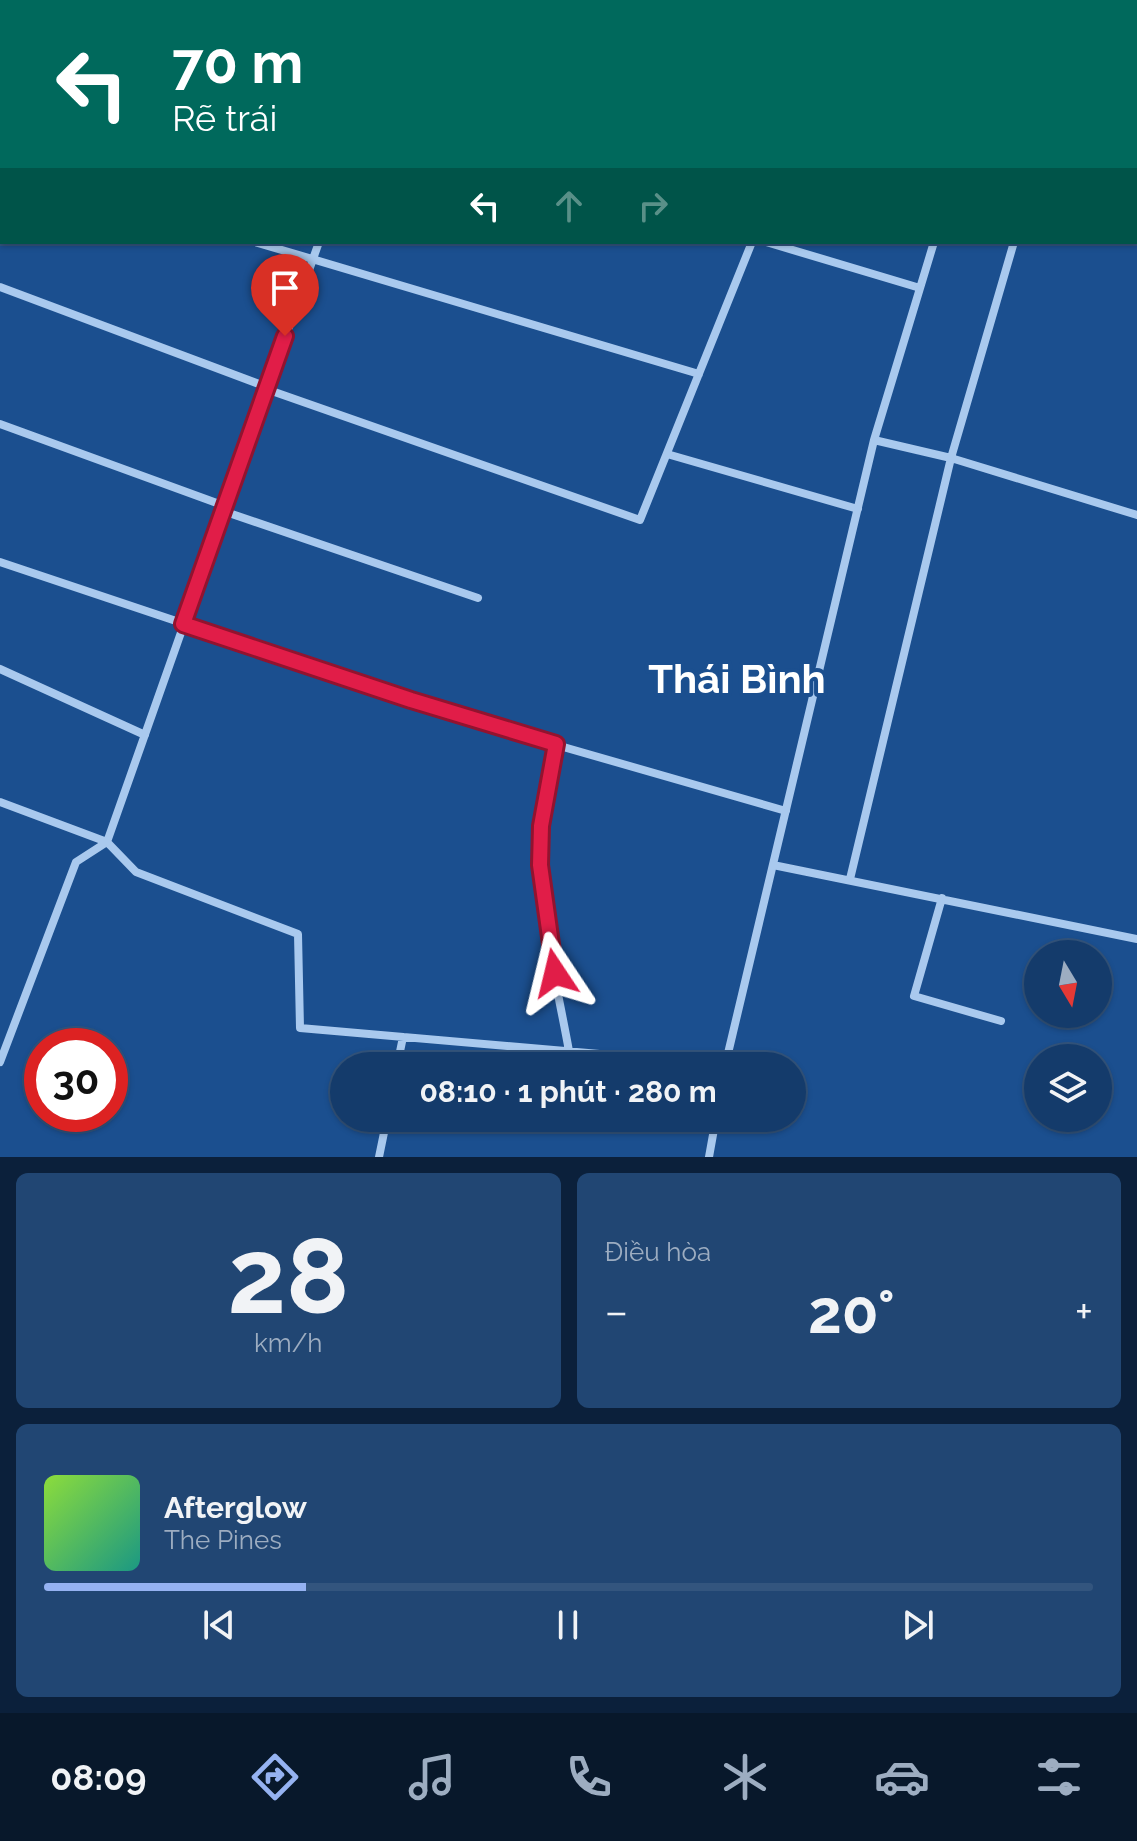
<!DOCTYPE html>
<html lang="vi">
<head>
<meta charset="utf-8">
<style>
	body { margin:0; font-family:Raleway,sans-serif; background:#214673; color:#f1f3f6; height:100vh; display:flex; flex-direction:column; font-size:30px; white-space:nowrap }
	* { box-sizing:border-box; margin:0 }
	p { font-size:26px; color:#9dadc1 }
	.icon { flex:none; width:44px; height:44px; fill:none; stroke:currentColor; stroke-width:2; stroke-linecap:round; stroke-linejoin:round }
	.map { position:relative; height:1157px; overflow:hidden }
	.drawer { display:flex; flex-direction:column; gap:16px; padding:16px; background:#0b203b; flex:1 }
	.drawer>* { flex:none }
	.guide { position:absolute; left:0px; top:0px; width:1138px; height:244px; box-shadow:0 2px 6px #0004,0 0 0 2px #33557e; background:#00695c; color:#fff; overflow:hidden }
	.needle { width:52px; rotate:170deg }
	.fabs { position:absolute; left:1024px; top:940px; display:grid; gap:16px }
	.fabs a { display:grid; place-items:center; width:88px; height:88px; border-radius:50%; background:#143b6b; box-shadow:0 2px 6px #0004,0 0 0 2px #33557e; font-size:40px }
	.speed { position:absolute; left:24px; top:1028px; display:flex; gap:16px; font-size:40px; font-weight:700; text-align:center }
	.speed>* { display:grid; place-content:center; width:104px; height:104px; border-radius:50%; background:#143b6b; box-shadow:0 2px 6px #0004,0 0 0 2px #33557e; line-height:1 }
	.speed .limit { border:12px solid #d22; background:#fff; color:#111 }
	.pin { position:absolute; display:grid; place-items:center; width:68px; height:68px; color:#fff; margin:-82px -34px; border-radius:50% 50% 50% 0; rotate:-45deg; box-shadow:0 0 8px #0007 }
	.pin .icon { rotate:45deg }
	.me { position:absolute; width:88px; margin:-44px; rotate:350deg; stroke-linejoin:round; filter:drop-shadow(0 0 6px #0008) }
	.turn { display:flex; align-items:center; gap:28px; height:168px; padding:0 40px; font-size:36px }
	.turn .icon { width:104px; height:104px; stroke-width:2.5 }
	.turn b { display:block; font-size:56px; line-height:68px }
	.lanes { display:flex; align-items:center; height:76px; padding:0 40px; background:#0003; justify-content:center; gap:40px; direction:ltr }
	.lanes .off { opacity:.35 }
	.big { font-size:60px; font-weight:700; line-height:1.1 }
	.drawer .tile { flex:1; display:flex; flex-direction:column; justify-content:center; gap:12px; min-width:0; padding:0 28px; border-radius:12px; background:#214673 }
	.drawer .dial { align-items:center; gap:0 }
	.dial b { font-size:104px; line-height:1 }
	.song { display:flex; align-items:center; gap:24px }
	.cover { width:96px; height:96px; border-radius:12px; background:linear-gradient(135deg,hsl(90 70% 55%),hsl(170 70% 35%)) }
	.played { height:8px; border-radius:4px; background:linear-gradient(90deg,#95b2f1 25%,#33557e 25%) }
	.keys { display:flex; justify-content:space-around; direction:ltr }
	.heat { display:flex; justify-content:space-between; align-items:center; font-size:44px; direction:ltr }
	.drawer .tiles { flex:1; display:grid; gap:16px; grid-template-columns:1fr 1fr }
	.tile:last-child { grid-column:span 2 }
	.trip { position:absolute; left:330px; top:1052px; width:476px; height:80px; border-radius:40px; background:#143b6b; box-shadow:0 2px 6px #0004,0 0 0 2px #33557e; font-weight:700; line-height:80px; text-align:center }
	.dock { display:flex; height:128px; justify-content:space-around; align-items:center; background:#08182b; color:#9dadc1 }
	.dock .icon { width:56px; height:56px }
	.dock .current { color:#95b2f1 }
	.dock b { font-size:36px; color:#f1f3f6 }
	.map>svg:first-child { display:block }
</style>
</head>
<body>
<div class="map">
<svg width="1137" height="1157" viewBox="0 0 1137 1157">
	<rect width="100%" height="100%" fill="#1b4f8f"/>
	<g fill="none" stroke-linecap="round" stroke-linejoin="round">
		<path stroke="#a9c9ee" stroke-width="8" d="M 18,0 L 25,2
			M 362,0 L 368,2
			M 404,2 L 405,0
			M 777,2 L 778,0
			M 1006,2 L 1007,0
			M 1087,2 L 1088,0
			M 0,93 L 2,94
			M 0,160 L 2,160
			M 255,242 L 699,374
			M 766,242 L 920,288
			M 0,287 L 267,387
			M 266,389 L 640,520 L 752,242
			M 0,424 L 225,506
			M 874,440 L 951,458 L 1137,515
			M 667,454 L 858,509
			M 223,511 L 478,598
			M 0,562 L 487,725 L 786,811
			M 0,669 L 145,735
			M 556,744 C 551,772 542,802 540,830 C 536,904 556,979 569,1051
			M 0,802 L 107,842 L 136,872 L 298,934 L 300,1028 L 726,1065
			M 773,865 L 1137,939
			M 850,879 L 951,458 L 1014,242
			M 942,898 L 914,996 L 1001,1021
			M 0,1062 L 76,862 L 107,842 L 319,242
			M 397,1066 L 403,1037
			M 725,1066 L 874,440 L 934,242
			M 379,1157 L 387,1118
			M 709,1157 L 716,1118"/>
	</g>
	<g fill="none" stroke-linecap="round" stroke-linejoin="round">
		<defs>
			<path id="route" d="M 285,336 L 183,624 L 411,700 L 556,744 L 541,826 L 540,865 L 555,973"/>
		</defs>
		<use href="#route" stroke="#92132f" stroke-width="20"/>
		<use href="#route" stroke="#e11d48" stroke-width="14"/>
	</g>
	<g text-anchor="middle" stroke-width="8" stroke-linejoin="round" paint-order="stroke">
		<g font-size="40" font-weight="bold" fill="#fff" stroke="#1b4f8f">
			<text x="737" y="693">Thái Bình</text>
		</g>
	</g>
</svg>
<div class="fabs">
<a><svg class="needle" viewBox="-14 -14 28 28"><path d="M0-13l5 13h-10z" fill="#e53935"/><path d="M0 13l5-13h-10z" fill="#9dadc1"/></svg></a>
<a><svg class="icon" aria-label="layers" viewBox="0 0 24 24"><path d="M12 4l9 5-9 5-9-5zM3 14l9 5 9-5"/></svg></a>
</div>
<div class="speed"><div class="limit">30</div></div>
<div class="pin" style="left:285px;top:336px;background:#d93025"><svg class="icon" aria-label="arrive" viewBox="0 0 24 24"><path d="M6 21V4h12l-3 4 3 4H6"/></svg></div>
<svg class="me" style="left:555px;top:973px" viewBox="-20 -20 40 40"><path d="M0-17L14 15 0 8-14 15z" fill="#e11d48" stroke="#fff" stroke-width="4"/></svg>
<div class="trip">08:10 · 1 phút · 280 m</div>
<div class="guide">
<div class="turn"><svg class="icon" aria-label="left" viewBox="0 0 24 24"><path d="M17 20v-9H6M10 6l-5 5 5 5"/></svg><div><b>70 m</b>Rẽ trái</div></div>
<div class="lanes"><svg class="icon" aria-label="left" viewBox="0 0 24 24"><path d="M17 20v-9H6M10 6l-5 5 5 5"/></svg><svg class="icon off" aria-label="ahead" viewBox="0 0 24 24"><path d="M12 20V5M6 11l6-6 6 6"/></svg><svg class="icon off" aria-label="right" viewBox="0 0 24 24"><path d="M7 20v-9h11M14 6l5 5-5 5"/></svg></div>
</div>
</div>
<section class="drawer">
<div class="tiles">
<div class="tile dial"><b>28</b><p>km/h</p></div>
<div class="tile"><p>Điều hòa</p>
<div class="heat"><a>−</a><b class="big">20°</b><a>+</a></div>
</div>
<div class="tile">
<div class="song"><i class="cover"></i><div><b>Afterglow</b><p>The Pines</p></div></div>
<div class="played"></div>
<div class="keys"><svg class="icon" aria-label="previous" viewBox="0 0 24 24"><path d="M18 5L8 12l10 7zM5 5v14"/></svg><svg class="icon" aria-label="pause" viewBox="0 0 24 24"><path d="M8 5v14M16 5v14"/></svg><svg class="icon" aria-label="next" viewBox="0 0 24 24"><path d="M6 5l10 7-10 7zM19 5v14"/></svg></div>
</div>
</div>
</section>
<nav class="dock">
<b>08:09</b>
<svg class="icon current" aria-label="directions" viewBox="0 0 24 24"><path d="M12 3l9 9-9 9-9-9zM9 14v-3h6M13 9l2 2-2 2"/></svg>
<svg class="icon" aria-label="music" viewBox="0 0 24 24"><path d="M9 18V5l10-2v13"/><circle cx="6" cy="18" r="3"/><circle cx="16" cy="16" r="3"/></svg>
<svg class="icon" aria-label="phone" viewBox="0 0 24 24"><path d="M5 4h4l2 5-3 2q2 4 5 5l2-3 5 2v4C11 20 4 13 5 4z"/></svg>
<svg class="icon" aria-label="climate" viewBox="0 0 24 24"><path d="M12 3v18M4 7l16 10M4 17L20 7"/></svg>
<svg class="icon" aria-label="car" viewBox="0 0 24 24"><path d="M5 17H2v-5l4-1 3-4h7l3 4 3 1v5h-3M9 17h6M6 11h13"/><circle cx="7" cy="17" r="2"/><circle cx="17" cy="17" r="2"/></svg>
<svg class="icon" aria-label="filters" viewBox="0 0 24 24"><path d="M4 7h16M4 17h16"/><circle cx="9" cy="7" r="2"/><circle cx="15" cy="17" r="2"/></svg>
</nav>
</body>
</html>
